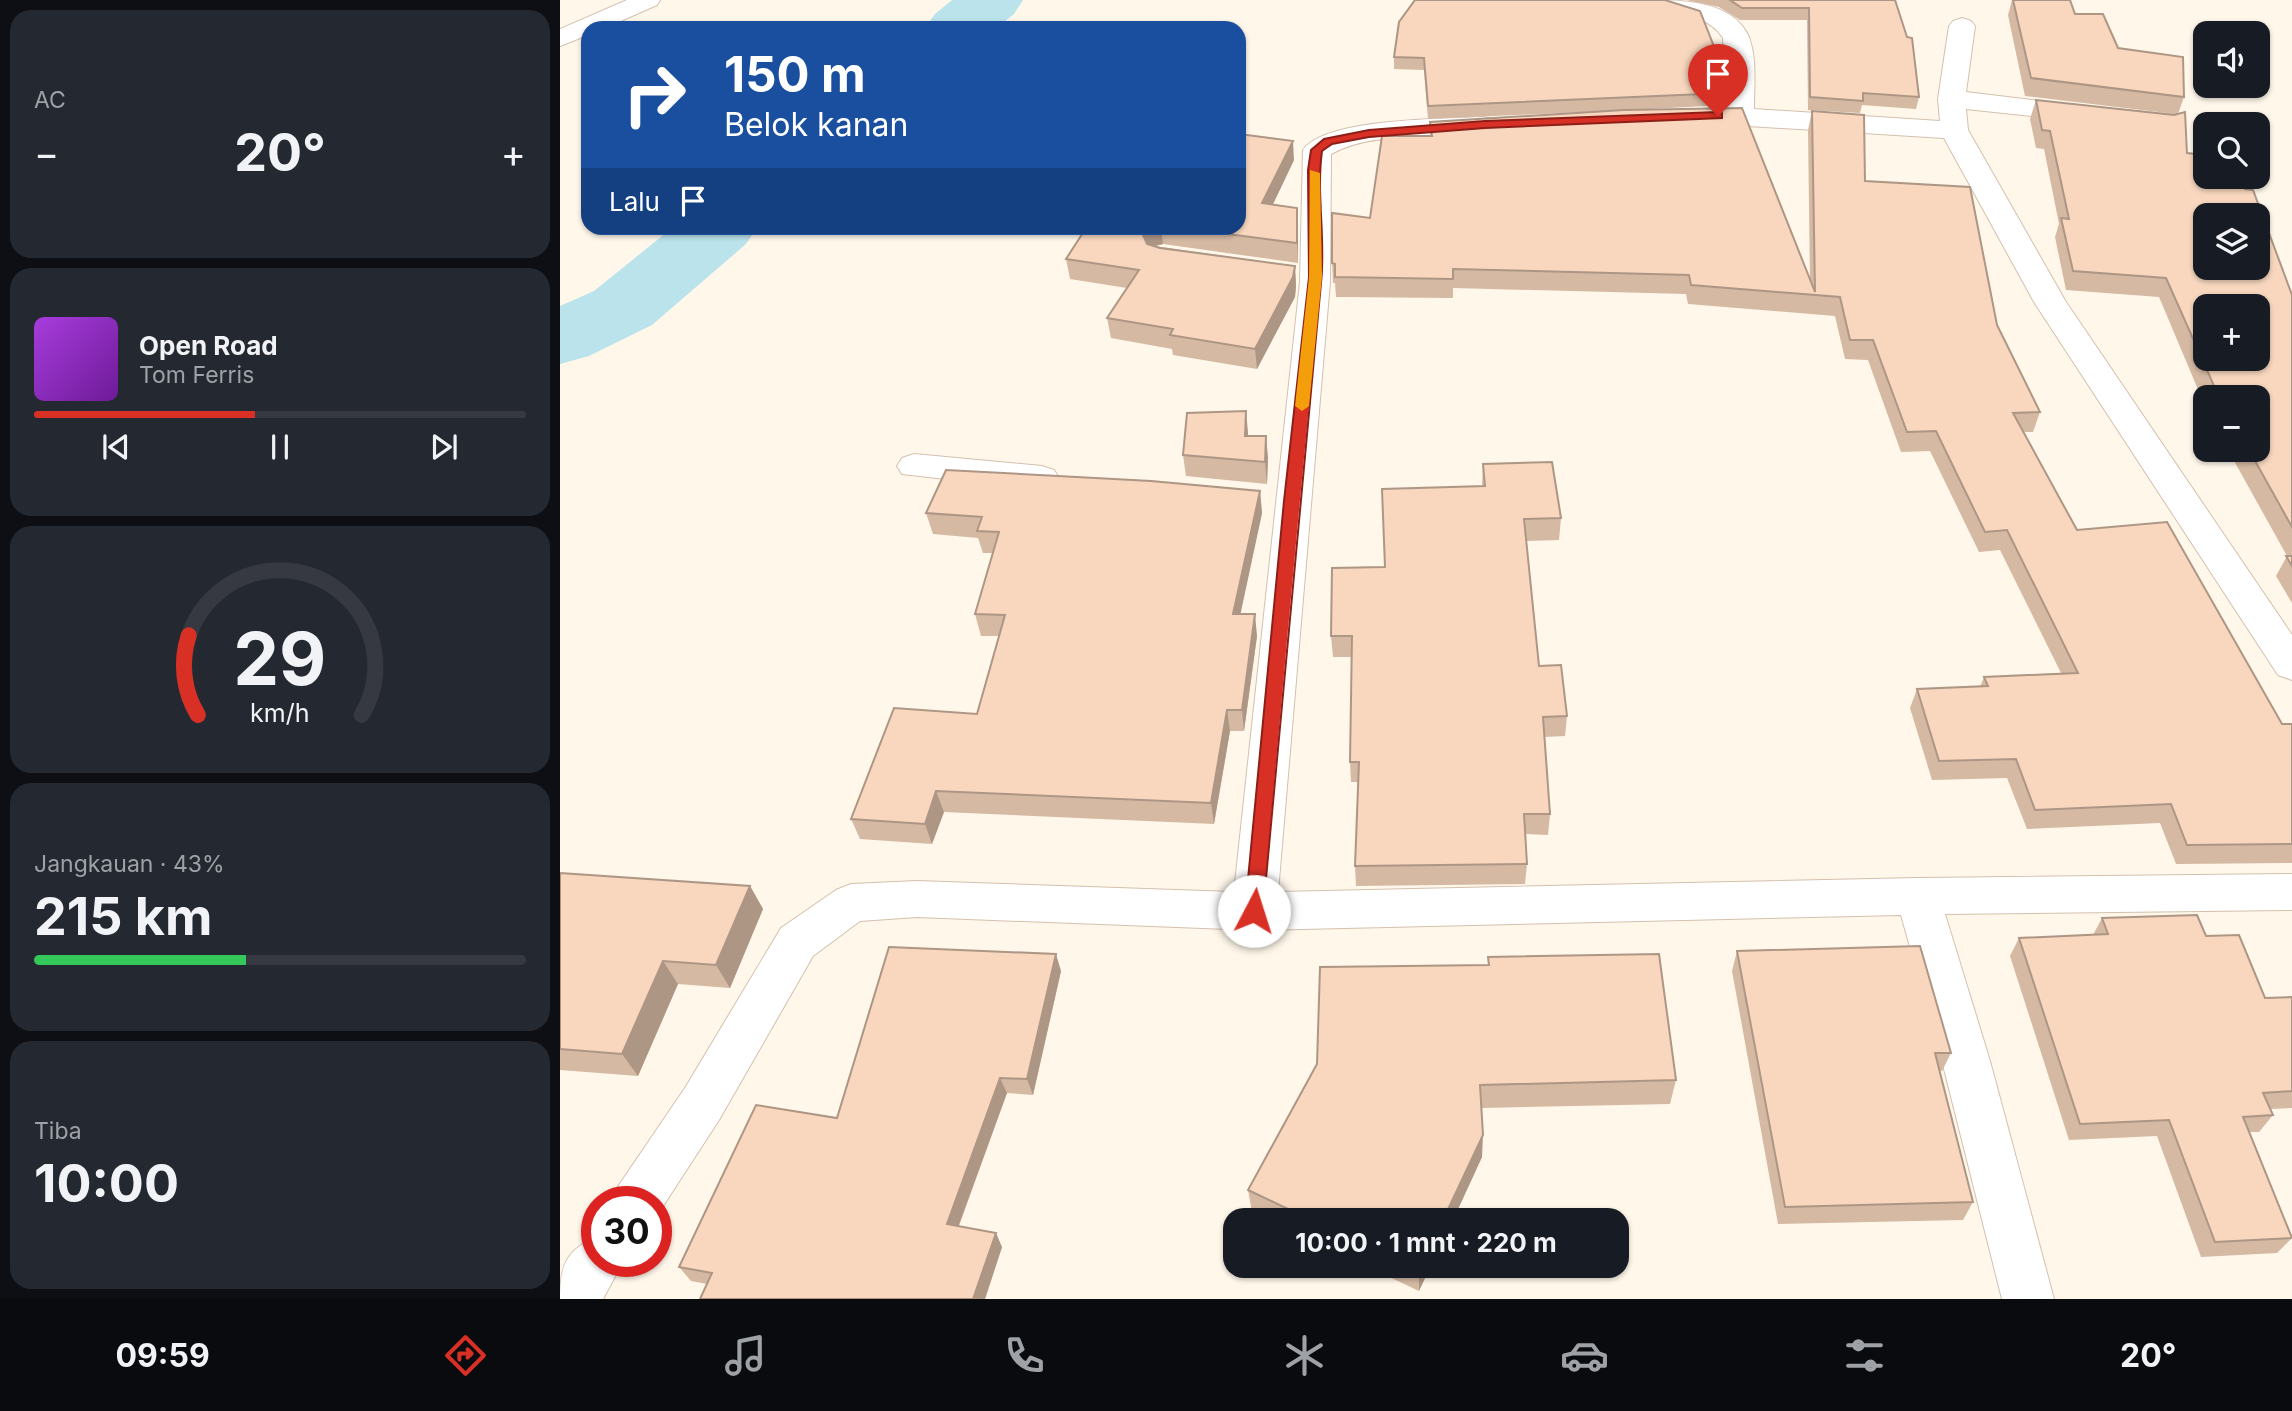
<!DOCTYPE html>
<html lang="id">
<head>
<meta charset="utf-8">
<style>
	body { margin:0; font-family:Inter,sans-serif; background:#242831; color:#f1f3f6; height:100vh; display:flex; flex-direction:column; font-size:26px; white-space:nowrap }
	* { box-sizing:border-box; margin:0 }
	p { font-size:23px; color:#9ea1a6 }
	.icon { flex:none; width:38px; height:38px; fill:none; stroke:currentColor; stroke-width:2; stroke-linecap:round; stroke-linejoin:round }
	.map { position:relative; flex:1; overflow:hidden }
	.panel { display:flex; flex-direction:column; gap:10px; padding:10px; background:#0d0f14; width:560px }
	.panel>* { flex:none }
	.banner { position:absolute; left:21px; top:21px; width:665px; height:214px; border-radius:21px; box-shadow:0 2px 5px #0004; background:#1a4fa0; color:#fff; overflow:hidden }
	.tools { position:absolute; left:1633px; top:21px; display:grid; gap:14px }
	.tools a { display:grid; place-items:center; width:77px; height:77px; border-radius:14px; background:#171b24; box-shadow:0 2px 5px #0004; font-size:35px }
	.speed { position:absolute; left:21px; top:1186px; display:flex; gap:14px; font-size:35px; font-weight:700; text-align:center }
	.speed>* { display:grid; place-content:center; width:91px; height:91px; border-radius:50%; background:#171b24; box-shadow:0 2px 5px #0004; line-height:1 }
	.speed .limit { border:10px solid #d22; background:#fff; color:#111 }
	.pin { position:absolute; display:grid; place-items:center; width:60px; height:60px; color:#fff; margin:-72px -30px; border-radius:50% 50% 50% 0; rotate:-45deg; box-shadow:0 0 7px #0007 }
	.pin .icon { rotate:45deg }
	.me { position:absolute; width:77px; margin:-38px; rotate:5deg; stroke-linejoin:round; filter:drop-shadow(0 0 5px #0008) }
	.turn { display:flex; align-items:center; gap:24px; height:147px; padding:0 28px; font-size:32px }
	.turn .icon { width:91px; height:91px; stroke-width:2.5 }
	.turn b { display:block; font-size:49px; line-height:60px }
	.then { display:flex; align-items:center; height:66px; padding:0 28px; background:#0003; gap:14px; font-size:26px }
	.big { font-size:52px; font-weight:700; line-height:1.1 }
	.panel .card { flex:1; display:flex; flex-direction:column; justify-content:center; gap:10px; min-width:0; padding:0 24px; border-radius:21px; background:#242831 }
	.panel .dial { align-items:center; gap:0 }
	.dial svg { height:182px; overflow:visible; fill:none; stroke:#363941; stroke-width:7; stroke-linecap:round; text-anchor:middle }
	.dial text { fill:#f1f3f6; stroke:none }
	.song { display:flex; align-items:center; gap:21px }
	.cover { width:84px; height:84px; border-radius:10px; background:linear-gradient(135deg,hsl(280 70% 55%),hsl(280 70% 35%)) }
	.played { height:7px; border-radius:4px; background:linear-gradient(90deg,#d93025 45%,#363941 45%) }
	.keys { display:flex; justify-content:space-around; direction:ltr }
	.heat { display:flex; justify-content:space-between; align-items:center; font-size:38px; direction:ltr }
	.charge { height:10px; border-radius:5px; background:linear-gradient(90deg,#34c759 43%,#363941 0) }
	.trip { position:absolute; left:663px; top:1208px; width:406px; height:70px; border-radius:21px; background:#171b24; box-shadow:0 2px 5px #0004; font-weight:700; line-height:70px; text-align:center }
	.dock { display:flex; height:112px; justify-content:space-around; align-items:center; background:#090b0e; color:#9ea1a6 }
	.dock .icon { width:49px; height:49px }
	.dock .selected { color:#d93025 }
	.dock b { font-size:32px; color:#f1f3f6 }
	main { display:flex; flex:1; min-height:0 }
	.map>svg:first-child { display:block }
</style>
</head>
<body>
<main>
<section class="panel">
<div class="card"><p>AC</p>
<div class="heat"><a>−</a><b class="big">20°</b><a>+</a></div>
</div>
<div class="card">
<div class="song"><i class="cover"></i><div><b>Open Road</b><p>Tom Ferris</p></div></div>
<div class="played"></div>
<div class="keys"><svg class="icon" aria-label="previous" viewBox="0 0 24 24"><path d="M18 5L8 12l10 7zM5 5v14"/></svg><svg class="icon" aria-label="pause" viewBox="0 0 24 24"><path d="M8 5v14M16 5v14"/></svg><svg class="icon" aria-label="next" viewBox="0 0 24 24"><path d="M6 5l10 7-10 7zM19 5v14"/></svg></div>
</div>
<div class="card dial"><svg viewBox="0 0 100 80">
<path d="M14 69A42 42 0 1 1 86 69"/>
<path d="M14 69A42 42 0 0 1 10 34" stroke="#d93025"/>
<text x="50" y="56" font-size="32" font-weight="700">29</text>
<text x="50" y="72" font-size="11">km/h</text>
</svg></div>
<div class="card"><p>Jangkauan · 43%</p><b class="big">215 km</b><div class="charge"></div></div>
<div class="card"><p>Tiba</p><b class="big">10:00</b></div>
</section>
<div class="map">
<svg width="1732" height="1299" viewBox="0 0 1732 1299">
	<rect width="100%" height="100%" fill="#fff7ea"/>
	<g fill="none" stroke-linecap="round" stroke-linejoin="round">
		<path fill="#bbe3ec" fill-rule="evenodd" d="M 392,0 L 463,0 L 454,14 L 437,28 L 365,28 L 375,14 Z
			M 112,228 L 197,228 L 186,244 L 92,325 L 29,356 L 0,364 L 0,306 L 34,291 Z"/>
		<defs>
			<path id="minor" d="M 67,0 L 100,0 L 97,5 L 45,28 L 28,28 L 28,35 L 0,46 L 0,29 Z
				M 1087,0 C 1121,0 1173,0 1189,37 C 1197,59 1194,86 1194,109 L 1380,121 L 1378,99 L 1389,26 L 1393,21 L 1402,18 L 1411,21 L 1415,26 L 1406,92 L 1536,108 L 1540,114 L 1536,120 L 1526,122 L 1406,109 L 1408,130 L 1506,302 L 1732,635 L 1732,680 L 1718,675 L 1474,302 L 1384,138 L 1124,122 L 1120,116 L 1124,110 L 1167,108 L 1163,38 C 1149,15 1114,11 1090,5 Z
				M 923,117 L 933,119 L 937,125 L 933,131 C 880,144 820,127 771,154 L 770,282 L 718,892 L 1358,878 L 1732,874 L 1732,910 L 1385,914 L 1430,1061 L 1494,1299 L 1442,1299 L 1382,1061 L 1341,915 L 694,930 L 357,917 L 300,921 L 253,956 L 159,1120 L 96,1217 L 96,1202 L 52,1202 L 59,1185 L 125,1088 L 221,928 L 276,890 L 291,884 L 357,881 L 674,892 L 740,282 L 743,150 C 765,118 885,119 923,117 Z
				M 354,454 L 482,466 L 494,470 L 499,478 L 494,486 L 482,490 L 342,474 L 337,466 L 342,458 Z
				M 37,1237 L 37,1262 L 63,1262 L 43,1299 L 0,1299 C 0,1267 5,1250 37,1237 Z"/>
		</defs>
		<use href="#minor" stroke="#d4c0ad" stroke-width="2"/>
		<use href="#minor" fill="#fff" fill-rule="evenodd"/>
	</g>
	<path fill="#d5b9a3" d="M 1126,0 L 1335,0 L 1359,97 L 1356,109 L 1302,105 L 1300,113 L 1248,110 L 1247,20 L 1180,20 L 1159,7 Z
		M 1452,0 L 1510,0 L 1515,14 L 1558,48 L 1624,97 L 1618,114 L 1627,153 L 1685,189 L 1732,295 L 1732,603 L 1716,576 L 1727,556 L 1673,459 L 1667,459 L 1664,450 L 1698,450 L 1698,397 L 1645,397 L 1645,406 L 1599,297 L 1506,290 L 1495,237 L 1499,224 L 1484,149 L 1476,148 L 1470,119 L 1476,100 L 1615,114 L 1465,96 L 1448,15 Z
		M 839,22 L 1166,93 L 1164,105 L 1073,110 L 1250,281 L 1248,130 L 1252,111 L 1305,181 L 1437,325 L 1480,412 L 1473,432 L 1463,432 L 1517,530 L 1722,724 L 1732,724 L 1732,863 L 1616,864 L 1600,823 L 1467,829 L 1447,778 L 1372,780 L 1350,708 L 1357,689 L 1420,687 L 1424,677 L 1501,673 L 1440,550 L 1419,552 L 1370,451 L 1341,452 L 1308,360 L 1285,359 L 1275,316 L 1128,304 L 1126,294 L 893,288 L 893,298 L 776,297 L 775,283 L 773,283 L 772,263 L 810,218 L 870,136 L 870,122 L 1046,111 L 868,119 L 864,70 L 834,69 L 834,57 Z
		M 734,160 L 713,204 L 737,208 L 738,263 L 603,244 L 595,246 L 735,266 L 736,286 L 735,297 L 697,369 L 613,355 L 612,349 L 551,338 L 547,318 L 567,288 L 510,279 L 506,259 L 526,228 L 679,228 Z
		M 688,432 L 688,436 L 708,457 L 707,484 L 626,476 L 623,455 Z
		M 923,464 L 1001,518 L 999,540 L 966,541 L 979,666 L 1007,716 L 1005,736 L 984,737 L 990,814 L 988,835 L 965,834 L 967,864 L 965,884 L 796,886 L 795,866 L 798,782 L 791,782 L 790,762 L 792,657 L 773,657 L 771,636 L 922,486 Z
		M 700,491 L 702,513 L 680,614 L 697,636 L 684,731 L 670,731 L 654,824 L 384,812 L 372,844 L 300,839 L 291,819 L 417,714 L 439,636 L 421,636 L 415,614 L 433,553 L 423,553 L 418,538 L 373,534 L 366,513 Z
		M 0,873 L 190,886 L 203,909 L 170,988 L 118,984 L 78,1076 L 0,1070 Z
		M 1542,918 L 1646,936 L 1705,998 L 1732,997 L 1732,1108 L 1710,1109 L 1713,1115 L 1699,1132 L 1690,1132 L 1732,1238 L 1717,1253 L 1641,1257 L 1597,1136 L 1509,1140 L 1450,956 L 1459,938 L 1533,935 Z
		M 1177,951 L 1391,1053 L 1382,1071 L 1380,1071 L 1413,1202 L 1403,1220 L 1218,1224 L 1172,971 Z
		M 928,957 L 1116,1080 L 1110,1104 L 921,1108 L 922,1157 L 893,1220 L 708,1220 L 692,1212 L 688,1190 L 928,965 Z
		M 501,971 L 473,1095 L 447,1093 L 399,1226 L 442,1247 L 425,1299 L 140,1299 L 147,1284 L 131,1281 L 119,1267 L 277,1118 Z
		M 804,1265 L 871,1265 L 859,1291 Z"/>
	<path fill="#ae9685" d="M 733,141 L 734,160 L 704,223 L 702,203 Z
		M 737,208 L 738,227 L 738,263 L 737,243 Z
		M 588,228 L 601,228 L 603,244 L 591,247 L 586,255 L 583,235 Z
		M 735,266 L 736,286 L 735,297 L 697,369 L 695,349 Z
		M 686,411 L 688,432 L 687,457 L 685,436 Z
		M 706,436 L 708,457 L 707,484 L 705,462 Z
		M 700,491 L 702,513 L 676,635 L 673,614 Z
		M 695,614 L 697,636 L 684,731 L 682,710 Z
		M 667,710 L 670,731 L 654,824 L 651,803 Z
		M 376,791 L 384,812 L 372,844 L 365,824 Z
		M 190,886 L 203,909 L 170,988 L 156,965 Z
		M 496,954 L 501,971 L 473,1095 L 467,1079 Z
		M 103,961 L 118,984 L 78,1076 L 62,1054 Z
		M 440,1078 L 447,1093 L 394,1238 L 387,1224 Z
		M 923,1135 L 922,1157 L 893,1220 L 883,1220 Z
		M 436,1233 L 442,1247 L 425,1299 L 413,1299 Z
		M 862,1265 L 871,1265 L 859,1291 L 859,1270 Z"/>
	<path fill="#f8d7be" stroke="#ae9685" stroke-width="2" fill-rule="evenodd" d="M 855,0 L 1105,0 L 1140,11 L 1166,77 L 1166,93 L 868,106 L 864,58 L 834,57 L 839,22 Z
		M 1170,0 L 1335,0 L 1347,37 L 1352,38 L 1359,97 L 1303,93 L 1303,101 L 1250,97 L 1249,8 L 1182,8 Z
		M 1453,0 L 1510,0 L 1515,14 L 1543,14 L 1558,48 L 1623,57 L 1624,97 L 1471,78 Z
		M 1476,100 L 1614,115 L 1625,112 L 1627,153 L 1645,155 L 1645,177 L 1683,177 L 1685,189 L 1693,190 L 1732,295 L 1732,527 L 1689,450 L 1698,450 L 1698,397 L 1659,397 L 1606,278 L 1513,271 L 1501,218 L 1509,219 L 1490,131 L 1482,130 ZM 1645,215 L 1698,215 L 1698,268 L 1645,268 ZM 1645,306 L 1698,306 L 1698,359 L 1645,359 Z
		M 1182,108 L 1255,292 L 1252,111 L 1304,115 L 1305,181 L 1410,187 L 1437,325 L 1480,412 L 1453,413 L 1517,530 L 1607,522 L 1722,724 L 1732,724 L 1732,844 L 1627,845 L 1611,804 L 1475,810 L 1456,759 L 1379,761 L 1357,689 L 1428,686 L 1424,677 L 1518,673 L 1447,530 L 1425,532 L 1376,431 L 1347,432 L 1313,340 L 1290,340 L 1280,297 L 1131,285 L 1129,275 L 893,269 L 893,279 L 775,277 L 775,264 L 772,263 L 772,213 L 810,218 L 822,136 L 872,136 L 870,122 L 1064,110 Z
		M 679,134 L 733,141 L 702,203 L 737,208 L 737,243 L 621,228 L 679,228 Z
		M 526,228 L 590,228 L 583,235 L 587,244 L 600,248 L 735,266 L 733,277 L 695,349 L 610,335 L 613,329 L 547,318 L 579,270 L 506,259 Z
		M 686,411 L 685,436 L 706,436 L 705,462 L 623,455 L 627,413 Z
		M 992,462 L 1001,518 L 964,519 L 979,666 L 1001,665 L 1007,716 L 983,717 L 990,814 L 964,814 L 967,864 L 795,866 L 799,762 L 790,762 L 792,636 L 771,636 L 772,568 L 825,567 L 822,489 L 925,486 L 923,464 Z
		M 386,470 L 591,481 L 700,491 L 673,614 L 695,614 L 682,710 L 667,710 L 651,803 L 376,791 L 365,824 L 291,819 L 334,708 L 417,714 L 445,615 L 415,614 L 439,532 L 417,531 L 422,517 L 366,513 Z
		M 1726,556 L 1732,556 L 1732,566 Z
		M 0,873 L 190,886 L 156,965 L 103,961 L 62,1054 L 0,1049 Z
		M 1637,915 L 1646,936 L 1679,935 L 1705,998 L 1732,997 L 1732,1091 L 1703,1093 L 1713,1115 L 1683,1117 L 1732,1238 L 1655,1242 L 1609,1120 L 1520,1124 L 1459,938 L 1548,934 L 1542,918 Z
		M 1360,946 L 1391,1053 L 1375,1053 L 1413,1202 L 1225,1207 L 1177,951 Z
		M 329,947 L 496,954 L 467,1079 L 440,1078 L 387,1224 L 436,1233 L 413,1299 L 140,1299 L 152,1273 L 119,1267 L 196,1105 L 277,1118 Z
		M 1099,954 L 1116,1080 L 920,1085 L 923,1135 L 883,1220 L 751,1220 L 688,1190 L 757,1064 L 760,967 L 929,965 L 928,957 Z
		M 849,1265 L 862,1265 L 859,1270 Z"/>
	<path fill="#d93025" stroke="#8d1f18" stroke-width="2" d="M 1158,112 L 1162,113 L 1162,118 L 925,128 L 809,137 L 772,144 L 762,151 C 756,195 766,240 761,283 C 740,493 721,702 703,911 L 700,917 L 694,919 L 688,917 L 685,911 L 724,501 L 749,277 L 748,170 L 751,150 L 764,139 L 809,130 L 925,121 Z"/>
	<path fill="#f59e0b" d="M 750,170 L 760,173 L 762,277 L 749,406 L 742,411 L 735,406 L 749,277 Z"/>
</svg>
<div class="tools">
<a><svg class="icon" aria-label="sound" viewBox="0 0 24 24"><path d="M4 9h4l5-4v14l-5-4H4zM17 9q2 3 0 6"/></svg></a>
<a><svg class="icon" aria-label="search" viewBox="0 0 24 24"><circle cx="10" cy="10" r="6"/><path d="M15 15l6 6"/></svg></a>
<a><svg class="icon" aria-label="layers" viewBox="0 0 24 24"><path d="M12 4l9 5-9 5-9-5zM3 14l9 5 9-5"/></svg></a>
<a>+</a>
<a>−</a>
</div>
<div class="speed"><div class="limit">30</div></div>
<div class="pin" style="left:1158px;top:116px;background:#d93025"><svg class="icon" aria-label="arrive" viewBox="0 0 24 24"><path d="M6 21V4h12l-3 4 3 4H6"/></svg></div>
<svg class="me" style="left:694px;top:911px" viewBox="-20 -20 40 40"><circle r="19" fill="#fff"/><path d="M0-13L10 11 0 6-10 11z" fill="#d93025"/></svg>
<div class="trip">10:00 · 1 mnt · 220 m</div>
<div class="banner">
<div class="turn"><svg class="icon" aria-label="right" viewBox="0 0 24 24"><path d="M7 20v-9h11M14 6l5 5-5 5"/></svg><div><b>150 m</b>Belok kanan</div></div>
<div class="then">Lalu<svg class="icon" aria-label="arrive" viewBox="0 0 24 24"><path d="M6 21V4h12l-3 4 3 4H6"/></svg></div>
</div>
</div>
</main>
<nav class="dock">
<b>09:59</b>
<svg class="icon selected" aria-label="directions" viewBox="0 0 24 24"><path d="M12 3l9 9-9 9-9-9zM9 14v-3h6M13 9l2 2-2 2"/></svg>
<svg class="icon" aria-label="music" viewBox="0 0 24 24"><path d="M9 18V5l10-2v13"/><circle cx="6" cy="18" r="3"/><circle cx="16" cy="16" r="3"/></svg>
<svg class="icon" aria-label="phone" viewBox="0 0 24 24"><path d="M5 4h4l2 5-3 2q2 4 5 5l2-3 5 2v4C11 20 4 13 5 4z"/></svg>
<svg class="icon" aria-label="climate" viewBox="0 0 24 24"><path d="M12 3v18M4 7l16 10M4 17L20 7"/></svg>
<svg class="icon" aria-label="car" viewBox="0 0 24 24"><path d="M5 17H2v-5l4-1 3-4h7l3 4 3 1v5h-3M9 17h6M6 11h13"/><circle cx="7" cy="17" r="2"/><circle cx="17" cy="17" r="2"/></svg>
<svg class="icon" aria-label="filters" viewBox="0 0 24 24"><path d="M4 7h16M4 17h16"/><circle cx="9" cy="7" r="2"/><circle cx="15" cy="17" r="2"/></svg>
<b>20°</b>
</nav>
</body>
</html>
